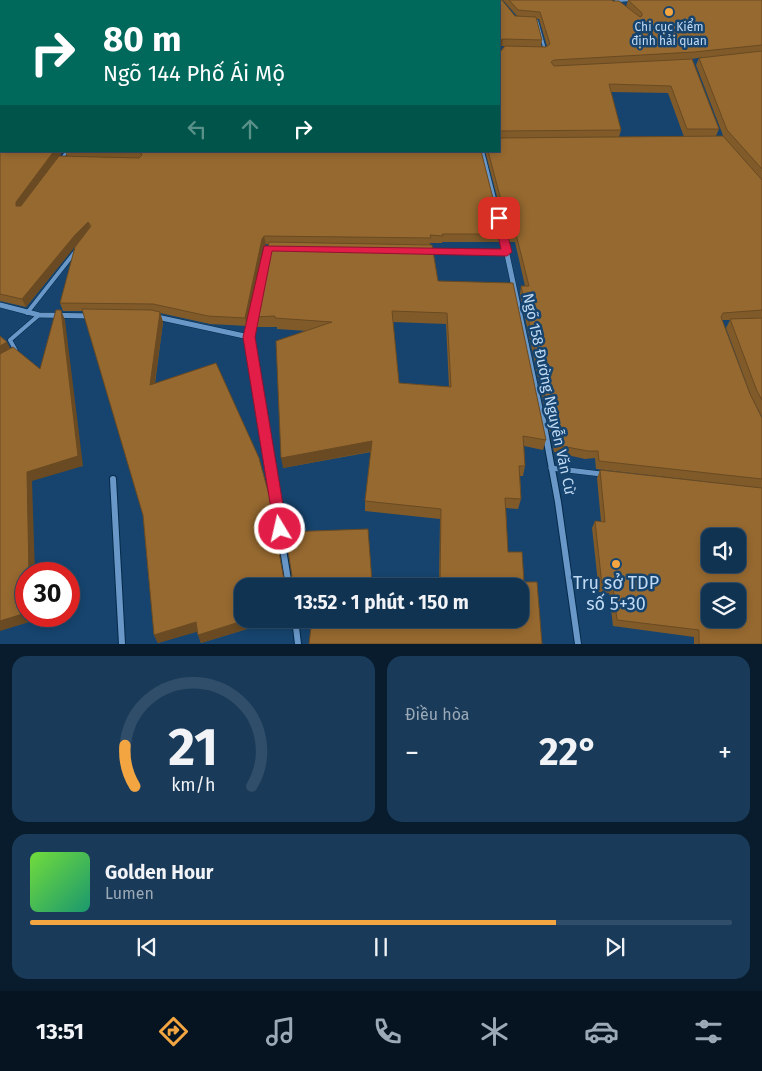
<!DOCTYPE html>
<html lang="vi">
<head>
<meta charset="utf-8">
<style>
	body { margin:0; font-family:"Fira Sans",sans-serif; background:#193b59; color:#f1f3f6; height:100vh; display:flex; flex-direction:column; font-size:19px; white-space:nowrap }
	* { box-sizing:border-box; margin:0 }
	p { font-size:16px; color:#9caab8 }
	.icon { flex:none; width:28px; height:28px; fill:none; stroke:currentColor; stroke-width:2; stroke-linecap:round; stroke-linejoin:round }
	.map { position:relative; height:644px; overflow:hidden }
	.sheet { display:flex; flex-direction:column; gap:12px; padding:12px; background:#091c2d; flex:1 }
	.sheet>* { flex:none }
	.top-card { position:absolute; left:0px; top:0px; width:500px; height:152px; box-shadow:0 2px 8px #0003,0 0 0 1px #304e69; background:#00695c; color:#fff; overflow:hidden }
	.fabs { position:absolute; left:701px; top:528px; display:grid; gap:10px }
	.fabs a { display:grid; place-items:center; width:45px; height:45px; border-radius:10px; background:#103352; box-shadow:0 2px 8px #0003,0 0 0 1px #304e69; font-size:25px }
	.speed { position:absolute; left:15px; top:562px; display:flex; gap:10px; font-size:25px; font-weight:700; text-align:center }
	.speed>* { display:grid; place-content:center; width:65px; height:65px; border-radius:50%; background:#103352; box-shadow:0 2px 8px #0003,0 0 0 1px #304e69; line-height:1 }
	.speed .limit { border:8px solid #d22; background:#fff; color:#111 }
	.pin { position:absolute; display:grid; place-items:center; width:42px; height:42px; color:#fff; margin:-21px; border-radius:10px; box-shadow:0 2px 8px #0006 }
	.me { position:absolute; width:55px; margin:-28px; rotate:351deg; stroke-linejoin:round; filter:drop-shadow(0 0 4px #0008) }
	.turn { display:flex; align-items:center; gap:18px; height:105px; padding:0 20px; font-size:22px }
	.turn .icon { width:65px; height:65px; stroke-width:2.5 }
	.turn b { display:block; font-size:35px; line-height:42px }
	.lanes { display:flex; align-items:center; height:48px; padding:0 20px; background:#0003; justify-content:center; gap:25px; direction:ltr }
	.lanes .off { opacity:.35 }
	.big { font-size:38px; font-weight:700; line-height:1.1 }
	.sheet .tile { flex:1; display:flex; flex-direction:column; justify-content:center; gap:8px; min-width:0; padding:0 18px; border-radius:15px; background:#193b59 }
	.sheet .dial { align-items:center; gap:0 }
	.dial svg { height:130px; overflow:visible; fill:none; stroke:#304e69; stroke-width:7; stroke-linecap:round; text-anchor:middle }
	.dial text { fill:#f1f3f6; stroke:none }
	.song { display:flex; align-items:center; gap:15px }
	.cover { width:60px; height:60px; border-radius:8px; background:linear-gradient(135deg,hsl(100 70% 55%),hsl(160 70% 35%)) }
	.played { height:5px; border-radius:2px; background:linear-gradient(90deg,#f2a541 75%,#304e69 75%) }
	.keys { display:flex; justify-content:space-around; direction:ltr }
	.heat { display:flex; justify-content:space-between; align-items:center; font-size:28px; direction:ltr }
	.sheet .tiles { flex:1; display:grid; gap:12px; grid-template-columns:1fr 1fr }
	.tile:last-child { grid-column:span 2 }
	.trip { position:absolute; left:234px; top:578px; width:295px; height:50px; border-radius:15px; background:#103352; box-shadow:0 2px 8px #0003,0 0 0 1px #304e69; font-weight:700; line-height:50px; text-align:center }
	.tabs { display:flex; height:80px; justify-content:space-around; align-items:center; background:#061421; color:#9caab8 }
	.tabs .icon { width:35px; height:35px }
	.tabs .on { color:#f2a541 }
	.tabs b { font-size:22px; color:#f1f3f6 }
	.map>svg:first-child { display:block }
</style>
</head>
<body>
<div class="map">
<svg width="762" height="644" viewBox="0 0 762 644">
	<rect width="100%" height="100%" fill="#16446e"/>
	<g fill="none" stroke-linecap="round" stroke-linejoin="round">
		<defs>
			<path id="service-far3" d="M 616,1 L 628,0
				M 533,21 L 537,21 L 545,50"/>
			<path id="service-far2" d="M 61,160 L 67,151"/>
			<path id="service-far1" d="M 27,313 L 75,252
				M 16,351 L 10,340 L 39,315"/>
			<path id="service" d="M 551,468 L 601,474"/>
			<path id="minor-far2" d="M 482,151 L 506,246"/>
			<path id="minor-far1" d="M 505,245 L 543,422
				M 427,251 L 507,252
				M 0,305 L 39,315 L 91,316
				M 157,317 L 249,337
				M 263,422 L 249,337 L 267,248 L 273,248"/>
			<path id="minor" d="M 262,420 L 289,586
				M 543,420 L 558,502 L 578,644
				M 113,479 L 122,644
				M 295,619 L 298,644"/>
		</defs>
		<use href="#service-far3" stroke="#062a49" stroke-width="3"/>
		<use href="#service-far2" stroke="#062a49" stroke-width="4.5"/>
		<use href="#service-far1" stroke="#062a49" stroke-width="5"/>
		<use href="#service" stroke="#062a49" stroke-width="6"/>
		<use href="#minor-far2" stroke="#062a49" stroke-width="5"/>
		<use href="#minor-far1" stroke="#062a49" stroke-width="6"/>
		<use href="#minor" stroke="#062a49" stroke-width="8"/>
		<use href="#service-far3" stroke="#6998c8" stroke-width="2.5"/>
		<use href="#service-far2" stroke="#6998c8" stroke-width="3"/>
		<use href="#service-far1" stroke="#6998c8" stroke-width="4"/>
		<use href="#service" stroke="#6998c8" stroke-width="5"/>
		<use href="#minor-far2" stroke="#6998c8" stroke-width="4"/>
		<use href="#minor-far1" stroke="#6998c8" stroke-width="5"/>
		<use href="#minor" stroke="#6998c8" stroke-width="6"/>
	</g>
	<path fill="#815a29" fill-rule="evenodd" d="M 0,0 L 517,16 L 503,0 L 611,0 L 613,1 L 626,7 L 628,0 L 762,0 L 762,417 L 753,399 L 762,418 L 762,488 L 596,469 L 595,458 L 585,459 L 554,452 L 520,294 L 521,286 L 525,286 L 515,242 L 509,242 L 485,151 L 499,151 L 500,52 L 505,46 L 502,46 L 499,47 L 1,151 L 63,151 L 59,156 L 67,156 L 65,151 L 481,151 L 502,234 L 501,242 L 442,242 L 442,243 L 430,243 L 430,245 L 438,281 L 546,440 L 543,450 L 524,446 L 525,466 L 523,476 L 520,476 L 521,499 L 518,509 L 506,508 L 508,552 L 520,586 L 439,586 L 440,519 L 365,511 L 365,501 L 371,452 L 283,468 L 307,331 L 277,329 L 277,327 L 255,327 L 254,317 L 269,244 L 266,244 L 263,247 L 247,326 L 210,324 L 160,313 L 163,322 L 155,384 L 284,580 L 288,582 L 368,529 L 242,619 L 280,619 L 201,643 L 197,631 L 158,643 L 154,635 L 143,515 L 83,311 L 63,311 L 60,303 L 79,241 L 26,307 L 0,301 ZM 536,19 L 539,19 L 547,46 L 546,47 L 541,46 L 542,40 ZM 703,57 L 699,58 L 696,65 L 724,138 L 619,137 L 621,130 L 611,92 L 668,93 L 684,137 L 716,136 L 719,129 L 692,59 ZM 722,320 L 730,320 L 726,328 L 752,398 ZM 393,322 L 446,324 L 449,387 L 399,383 Z
		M 600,470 L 762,644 L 694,644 L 694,637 L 613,626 L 609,593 L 599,592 L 592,528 L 595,521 L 601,521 L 597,478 Z"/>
	<path fill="#694a22" d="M 503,39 L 502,46 L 499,48 L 499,43 L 500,40 Z
		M 54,151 L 63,151 L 19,210 L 16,206 L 16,202 Z
		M 88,222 L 91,230 L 78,243 L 26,307 L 22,299 L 75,235 Z
		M 264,236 L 266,244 L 263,247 L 247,326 L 245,318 L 262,239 Z
		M 61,310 L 65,320 L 83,466 L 32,481 L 35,574 L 29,574 L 27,472 Z
		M 160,312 L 163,322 L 153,396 L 150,385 Z
		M 7,342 L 12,352 L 0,359 L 0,346 Z
		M 372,441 L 373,451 L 283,468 L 281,458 Z
		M 26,613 L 26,616 L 36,616 L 36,620 L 0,631 L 0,621 Z
		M 249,619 L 280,619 L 201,643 L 198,635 Z
		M 196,622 L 200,631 L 158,643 L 154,635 Z"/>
	<path fill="#966930" stroke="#694a22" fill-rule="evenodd" d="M 0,0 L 502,0 L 515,16 L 536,17 L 542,40 L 503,39 L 500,40 L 499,43 L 499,1 L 1,1 L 1,151 L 54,151 L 16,202 L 16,206 L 21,206 L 59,156 L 139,158 L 142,155 L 140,151 L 481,151 L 502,234 L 442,234 L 443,236 L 430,235 L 431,238 L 264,236 L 262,239 L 245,318 L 208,316 L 153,304 L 60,303 L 75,247 L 91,226 L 88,222 L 75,235 L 22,299 L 0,294 Z
		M 509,0 L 611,0 L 613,1 L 619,1 L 640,17 L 642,16 L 642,13 L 628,0 L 762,0 L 762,45 L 694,52 L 554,60 L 551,62 L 554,66 L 692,59 L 719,129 L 687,129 L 671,86 L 609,84 L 621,130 L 499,131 L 499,51 L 500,52 L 505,46 L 546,47 L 550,44 L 540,12 L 518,10 Z
		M 762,51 L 762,169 L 727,130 L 699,58 Z
		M 723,136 L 762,180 L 762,310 L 723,313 L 721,317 L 750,394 L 762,418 L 762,479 L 599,461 L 598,451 L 588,451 L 556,445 L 521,286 L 529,286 L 516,234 L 510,234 L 488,151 L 499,151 L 499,137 L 500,138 Z
		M 269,242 L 432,245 L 438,281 L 513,283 L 546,440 L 523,436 L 525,466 L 519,466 L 521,499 L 505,498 L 508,552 L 522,552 L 524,582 L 537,582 L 542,644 L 309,644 L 312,619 L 520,619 L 520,586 L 440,586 L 441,509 L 365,501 L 372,441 L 281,458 L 276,341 L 332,322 L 275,318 L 275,316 L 254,317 ZM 392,311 L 447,313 L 451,387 L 399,383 Z
		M 82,309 L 151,310 L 160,312 L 150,385 L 216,363 L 259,458 L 269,495 L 284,580 L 288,582 L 292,576 L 285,532 L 368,529 L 372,582 L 434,586 L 242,586 L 242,619 L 249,619 L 198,635 L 196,622 L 154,635 L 143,515 Z
		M 56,310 L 61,310 L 78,456 L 27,472 L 29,574 L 26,574 L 26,613 L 0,621 L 0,354 L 13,347 L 40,369 Z
		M 762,318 L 762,400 L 757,391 L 730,319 Z
		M 0,336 L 7,342 L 0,346 Z
		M 600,470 L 762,488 L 762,644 L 699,644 L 699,630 L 617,620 L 613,586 L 602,585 L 595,521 L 605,522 ZM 710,536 L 738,536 L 738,564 L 710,564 ZM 710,591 L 738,591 L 738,619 L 710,619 Z"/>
	<path fill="#e11d48" stroke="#92132f" d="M 499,215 L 503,218 L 512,252 L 507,256 L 272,251 L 255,337 L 287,529 L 285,533 L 280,535 L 275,533 L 243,337 L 264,246 L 501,249 L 494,218 Z"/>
	<g fill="#f2a541" stroke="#16446e" stroke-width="2">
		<circle cx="669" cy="12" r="5"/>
		<circle cx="616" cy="564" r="5"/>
	</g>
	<g text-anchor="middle" stroke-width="5" stroke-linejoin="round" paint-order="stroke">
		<g font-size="12" fill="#c1daf3" stroke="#16446e">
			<text x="669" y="31">Chi cục Kiểm<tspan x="669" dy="14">định hải quan</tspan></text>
		</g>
		<g font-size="15" fill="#c1daf3" stroke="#16446e">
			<text transform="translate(549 394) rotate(78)" y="5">Ngõ 158 Đường Nguyễn Văn Cừ</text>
		</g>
		<g font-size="18" fill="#c1daf3" stroke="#16446e">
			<text x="616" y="589">Trụ sở TDP<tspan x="616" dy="21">số 5+30</tspan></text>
		</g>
	</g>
</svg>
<div class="fabs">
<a><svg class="icon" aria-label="sound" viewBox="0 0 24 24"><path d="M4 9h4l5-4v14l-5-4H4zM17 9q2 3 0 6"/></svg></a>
<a><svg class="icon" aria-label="layers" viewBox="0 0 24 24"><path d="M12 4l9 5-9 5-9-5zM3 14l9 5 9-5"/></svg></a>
</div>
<div class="speed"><div class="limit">30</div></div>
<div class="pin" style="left:499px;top:218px;background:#d93025"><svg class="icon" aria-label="arrive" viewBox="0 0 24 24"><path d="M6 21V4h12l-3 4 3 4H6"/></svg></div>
<svg class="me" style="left:280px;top:529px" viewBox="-20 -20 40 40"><circle r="17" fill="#e11d48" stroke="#fff" stroke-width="3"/><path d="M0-11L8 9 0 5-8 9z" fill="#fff"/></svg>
<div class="trip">13:52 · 1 phút · 150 m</div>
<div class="top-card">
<div class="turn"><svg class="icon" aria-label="right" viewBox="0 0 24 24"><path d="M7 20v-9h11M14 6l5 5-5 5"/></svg><div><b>80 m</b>Ngõ 144 Phố Ái Mộ</div></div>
<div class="lanes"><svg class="icon off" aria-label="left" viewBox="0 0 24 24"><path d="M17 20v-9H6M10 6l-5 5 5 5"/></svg><svg class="icon off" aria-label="ahead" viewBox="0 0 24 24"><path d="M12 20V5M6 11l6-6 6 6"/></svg><svg class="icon" aria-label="right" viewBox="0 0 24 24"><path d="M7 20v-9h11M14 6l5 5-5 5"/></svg></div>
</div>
</div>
<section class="sheet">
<div class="tiles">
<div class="tile dial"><svg viewBox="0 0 100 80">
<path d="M14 69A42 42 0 1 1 86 69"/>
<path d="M14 69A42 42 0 0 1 8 44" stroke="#f2a541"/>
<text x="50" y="56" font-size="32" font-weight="700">21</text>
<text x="50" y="72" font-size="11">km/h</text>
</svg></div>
<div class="tile"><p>Điều hòa</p>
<div class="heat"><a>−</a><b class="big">22°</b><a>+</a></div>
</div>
<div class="tile">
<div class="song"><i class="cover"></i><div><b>Golden Hour</b><p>Lumen</p></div></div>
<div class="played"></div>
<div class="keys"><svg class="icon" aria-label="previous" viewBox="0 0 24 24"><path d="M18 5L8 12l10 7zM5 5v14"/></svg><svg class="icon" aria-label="pause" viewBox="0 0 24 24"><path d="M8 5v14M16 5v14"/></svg><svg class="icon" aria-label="next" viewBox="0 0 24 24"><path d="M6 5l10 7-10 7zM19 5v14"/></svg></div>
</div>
</div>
</section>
<nav class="tabs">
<b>13:51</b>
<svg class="icon on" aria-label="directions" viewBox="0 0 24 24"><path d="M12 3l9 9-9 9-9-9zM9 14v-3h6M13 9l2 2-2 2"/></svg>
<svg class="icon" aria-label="music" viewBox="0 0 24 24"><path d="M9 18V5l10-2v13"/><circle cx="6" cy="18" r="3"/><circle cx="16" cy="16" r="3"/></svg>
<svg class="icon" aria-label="phone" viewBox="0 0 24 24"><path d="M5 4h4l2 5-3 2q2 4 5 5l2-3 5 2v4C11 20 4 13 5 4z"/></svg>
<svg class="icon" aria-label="climate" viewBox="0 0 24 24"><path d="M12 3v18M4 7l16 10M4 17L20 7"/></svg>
<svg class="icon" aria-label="car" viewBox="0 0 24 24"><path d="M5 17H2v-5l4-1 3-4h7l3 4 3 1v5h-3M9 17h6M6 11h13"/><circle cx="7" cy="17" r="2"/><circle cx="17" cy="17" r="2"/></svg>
<svg class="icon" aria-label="filters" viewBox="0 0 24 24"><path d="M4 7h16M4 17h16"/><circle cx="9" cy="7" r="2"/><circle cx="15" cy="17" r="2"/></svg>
</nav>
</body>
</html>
